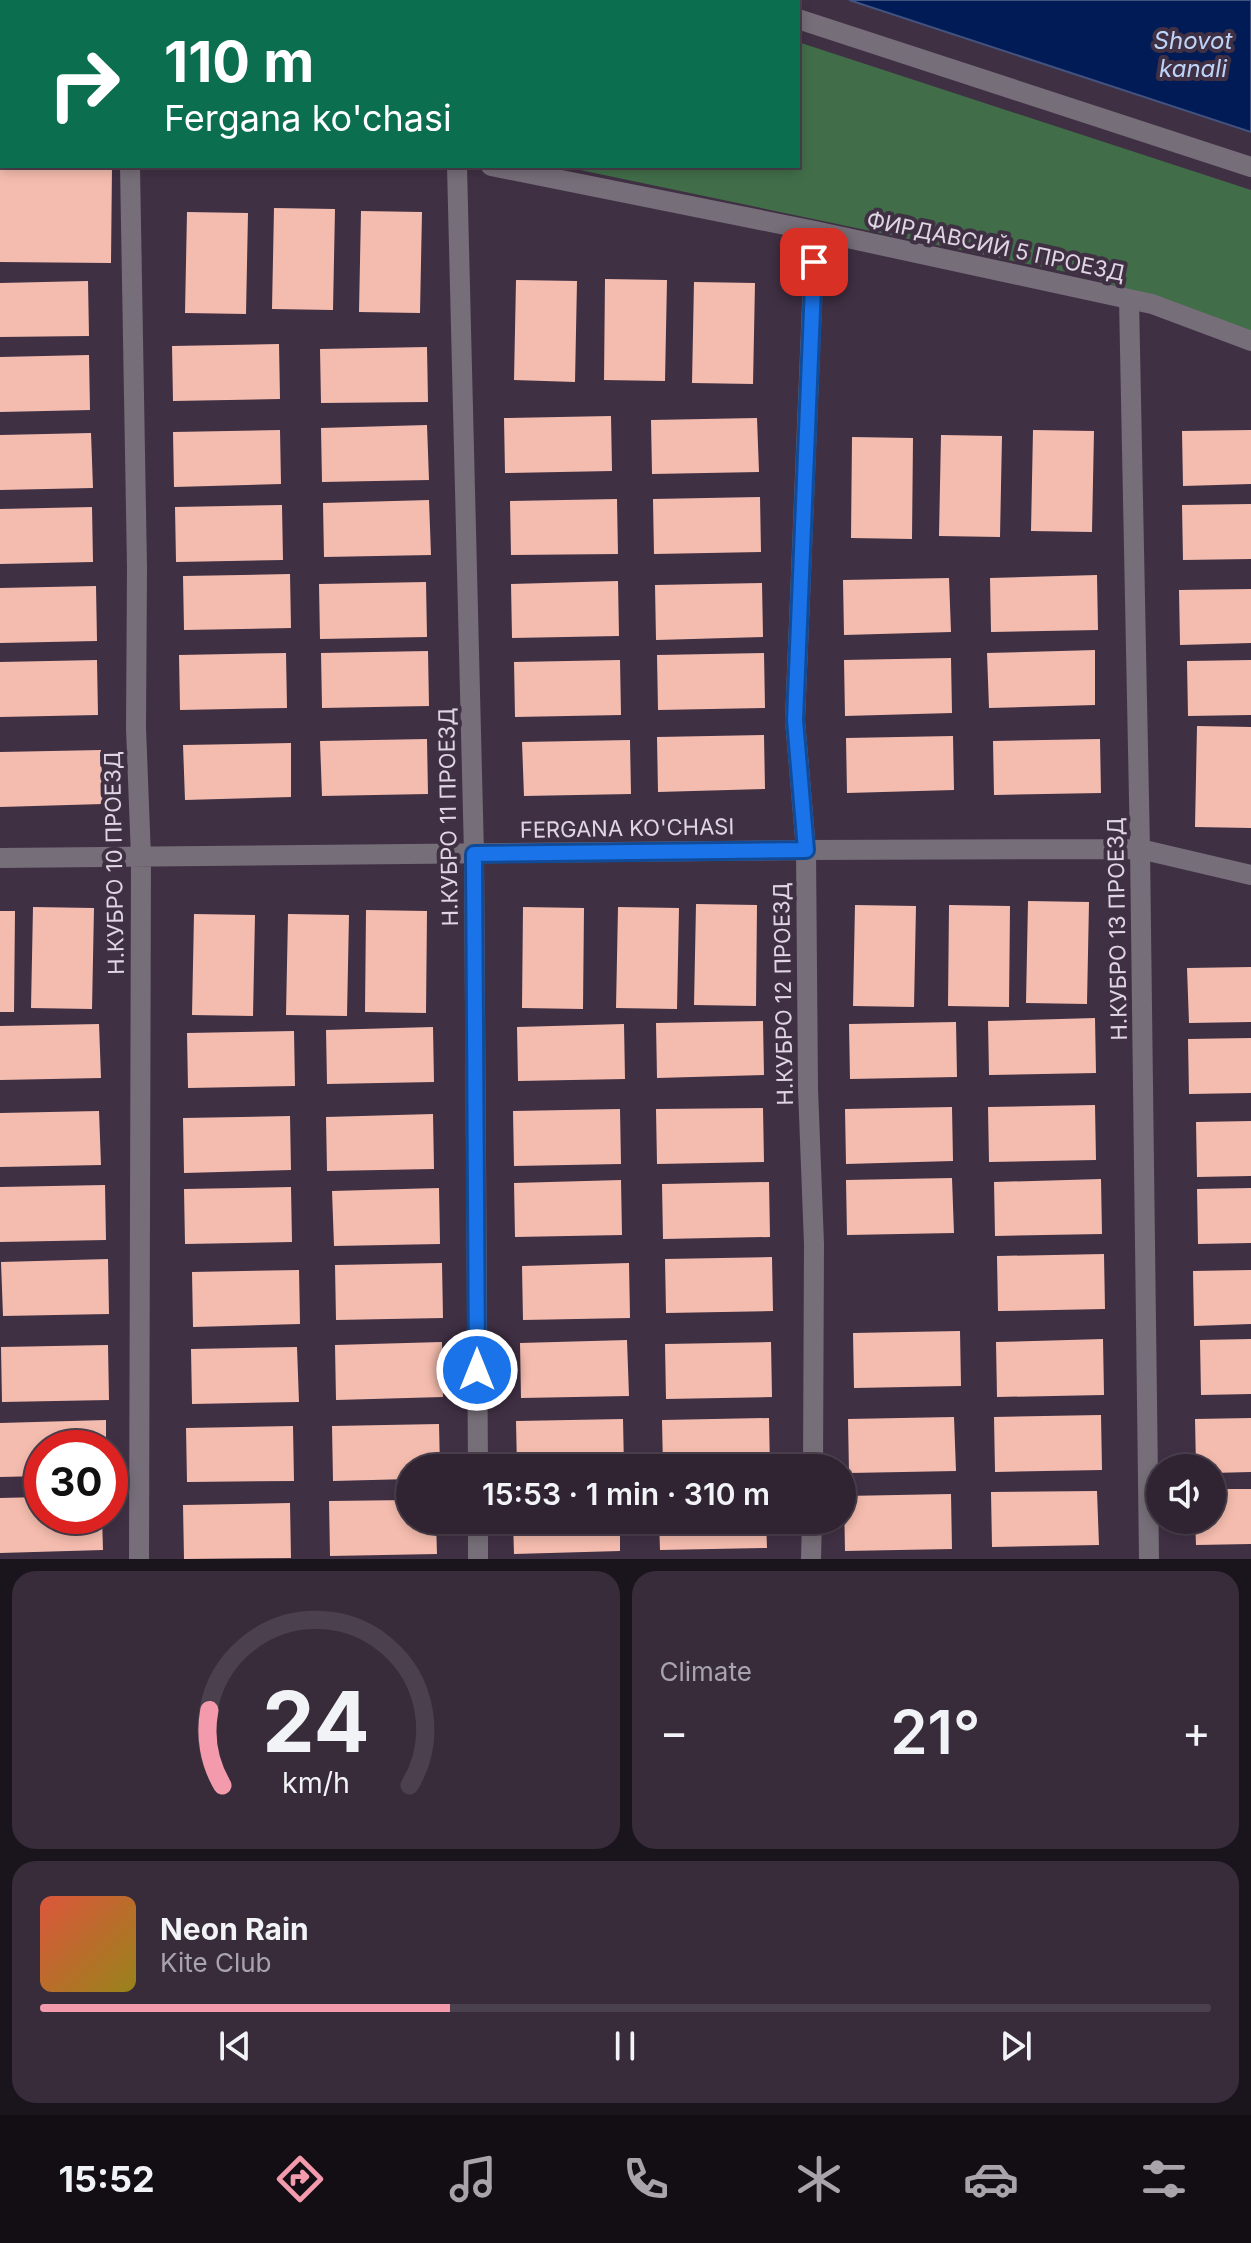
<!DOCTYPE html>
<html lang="en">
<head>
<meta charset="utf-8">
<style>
	body { margin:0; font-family:Inter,sans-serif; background:#382c3b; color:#f1f3f6; height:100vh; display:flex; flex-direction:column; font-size:30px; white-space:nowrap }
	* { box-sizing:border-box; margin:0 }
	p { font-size:26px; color:#a8a4ac }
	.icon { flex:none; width:44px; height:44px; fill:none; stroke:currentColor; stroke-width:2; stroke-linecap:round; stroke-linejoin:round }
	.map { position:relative; height:1559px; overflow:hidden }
	.details { display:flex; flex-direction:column; gap:12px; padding:12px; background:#1a141c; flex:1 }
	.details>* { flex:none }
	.top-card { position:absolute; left:0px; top:0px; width:800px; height:168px; box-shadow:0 4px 12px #0003,0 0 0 2px #4b414e; background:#0b6e4f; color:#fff; overflow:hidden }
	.fabs { position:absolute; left:1146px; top:1454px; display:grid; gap:16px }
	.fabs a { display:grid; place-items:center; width:80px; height:80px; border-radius:50%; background:#302433; box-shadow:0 4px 12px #0003,0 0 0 2px #4b414e; font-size:40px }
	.speed { position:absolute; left:24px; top:1430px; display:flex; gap:16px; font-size:40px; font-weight:700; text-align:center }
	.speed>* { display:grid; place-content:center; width:104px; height:104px; border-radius:50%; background:#302433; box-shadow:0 4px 12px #0003,0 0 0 2px #4b414e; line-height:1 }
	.speed .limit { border:12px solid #d22; background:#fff; color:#111 }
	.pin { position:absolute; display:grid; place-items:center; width:68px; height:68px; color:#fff; margin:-34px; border-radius:16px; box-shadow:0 4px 12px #0006 }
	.me { position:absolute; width:88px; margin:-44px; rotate:0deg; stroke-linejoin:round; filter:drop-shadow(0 0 6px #0008) }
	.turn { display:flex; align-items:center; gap:28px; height:168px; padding:0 32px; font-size:36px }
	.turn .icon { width:104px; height:104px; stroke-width:2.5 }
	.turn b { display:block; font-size:56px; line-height:68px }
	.big { font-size:60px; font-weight:600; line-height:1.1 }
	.details .widget { flex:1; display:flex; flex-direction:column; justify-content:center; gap:12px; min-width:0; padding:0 28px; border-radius:24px; background:#382c3b }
	.details .dial { align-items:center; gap:0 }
	.dial svg { height:208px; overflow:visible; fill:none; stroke:#4b414e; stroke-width:7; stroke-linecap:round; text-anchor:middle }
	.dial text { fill:#f1f3f6; stroke:none }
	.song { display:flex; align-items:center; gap:24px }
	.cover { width:96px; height:96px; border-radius:12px; background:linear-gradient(135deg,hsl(10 70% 55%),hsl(50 70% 35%)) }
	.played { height:8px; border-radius:4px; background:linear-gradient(90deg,#f39aac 35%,#4b414e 35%) }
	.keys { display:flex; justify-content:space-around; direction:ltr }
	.heat { display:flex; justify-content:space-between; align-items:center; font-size:44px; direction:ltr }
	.details .tiles { flex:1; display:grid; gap:12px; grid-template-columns:1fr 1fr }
	.widget:last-child { grid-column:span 2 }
	.trip { position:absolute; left:396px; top:1454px; width:460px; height:80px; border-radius:40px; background:#302433; box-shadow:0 4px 12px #0003,0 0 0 2px #4b414e; font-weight:600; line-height:80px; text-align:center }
	.tab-bar { display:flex; height:128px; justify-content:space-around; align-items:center; background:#130e14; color:#a8a4ac }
	.tab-bar .icon { width:56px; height:56px }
	.tab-bar .active { color:#f39aac }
	.tab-bar b { font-size:36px; color:#f1f3f6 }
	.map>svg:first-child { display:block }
</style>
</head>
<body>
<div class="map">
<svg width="1251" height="1559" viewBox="0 0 1251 1559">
	<rect width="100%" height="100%" fill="#403044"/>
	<path fill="#416e49" d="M 0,0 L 671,0 L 677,2 L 2,2 L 2,45 L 0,45 Z
		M 798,42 L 1251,190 L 1251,332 L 1090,277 L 561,166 L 798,166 Z"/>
	<path fill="#001b56" stroke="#435380" stroke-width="2" d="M 849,0 L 1251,0 L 1251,132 Z"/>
	<path fill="#f4bcae" d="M 0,166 L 112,166 L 111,263 L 0,262 Z
		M 274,208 L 335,209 L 333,310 L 272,309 Z
		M 361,211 L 422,212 L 420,313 L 359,312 Z
		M 187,212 L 248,213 L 246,314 L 185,313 Z
		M 605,279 L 667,280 L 665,381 L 604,380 Z
		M 516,280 L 577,281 L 575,382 L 514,380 Z
		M 88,281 L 89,336 L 0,337 L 0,283 Z
		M 694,282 L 755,283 L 753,384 L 692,383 Z
		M 279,344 L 280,399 L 173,401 L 172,346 Z
		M 427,347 L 428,402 L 321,403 L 320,349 Z
		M 89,355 L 90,410 L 0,412 L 0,357 Z
		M 611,416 L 612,471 L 505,473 L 504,418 Z
		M 757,418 L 759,472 L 652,474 L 651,420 Z
		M 427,425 L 429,480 L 322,482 L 321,428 Z
		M 280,430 L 281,484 L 174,487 L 173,432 Z
		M 1033,430 L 1094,431 L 1092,532 L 1031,531 Z
		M 1251,430 L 1251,484 L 1183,486 L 1182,431 Z
		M 91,433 L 93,488 L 0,490 L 0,435 Z
		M 941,435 L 1002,436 L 1000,537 L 939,536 Z
		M 852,437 L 913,438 L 912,539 L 851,538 Z
		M 760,497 L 761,552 L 654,554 L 653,499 Z
		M 617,499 L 618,554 L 511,555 L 510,501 Z
		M 429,500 L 431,555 L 324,557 L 323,503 Z
		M 1251,504 L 1251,559 L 1183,560 L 1182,505 Z
		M 282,505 L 283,560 L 176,562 L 175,507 Z
		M 92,507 L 93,562 L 0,564 L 0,509 Z
		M 290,574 L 291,628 L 184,630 L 183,576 Z
		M 1097,575 L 1098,630 L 991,632 L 990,578 Z
		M 949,578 L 951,632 L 844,635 L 843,580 Z
		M 618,581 L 619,636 L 512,638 L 511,584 Z
		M 426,582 L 427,637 L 320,639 L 319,584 Z
		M 762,583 L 763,637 L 656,640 L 655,585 Z
		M 96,586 L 97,641 L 0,643 L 0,588 Z
		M 1251,589 L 1251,643 L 1180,645 L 1179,590 Z
		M 1095,650 L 1095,705 L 989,708 L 987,653 Z
		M 428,651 L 429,706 L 322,708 L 321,653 Z
		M 286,653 L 287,708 L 180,710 L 179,655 Z
		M 764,653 L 765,708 L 658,710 L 657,655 Z
		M 951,658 L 952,713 L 845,716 L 844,660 Z
		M 97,660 L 98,715 L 0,717 L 0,662 Z
		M 620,660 L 621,715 L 515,717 L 514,662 Z
		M 1251,660 L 1251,715 L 1188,716 L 1187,661 Z
		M 1197,726 L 1251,727 L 1251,828 L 1195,827 Z
		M 764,735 L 765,789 L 658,792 L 657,737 Z
		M 953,736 L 954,790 L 847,793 L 846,738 Z
		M 427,739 L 428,794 L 322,796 L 320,741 Z
		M 1100,739 L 1101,793 L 994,795 L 993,741 Z
		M 630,740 L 631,794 L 524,796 L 522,742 Z
		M 291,743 L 291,797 L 185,800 L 183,745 Z
		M 101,750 L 103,804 L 0,807 L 0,752 Z
		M 1028,901 L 1089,902 L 1087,1004 L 1026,1003 Z
		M 696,904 L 757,905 L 756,1006 L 694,1005 Z
		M 855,905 L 916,906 L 914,1007 L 853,1006 Z
		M 949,905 L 1010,906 L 1009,1007 L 948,1006 Z
		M 33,907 L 94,908 L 92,1009 L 31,1008 Z
		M 523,907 L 584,908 L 583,1009 L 522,1008 Z
		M 618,907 L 679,908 L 677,1009 L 616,1008 Z
		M 366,910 L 427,911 L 426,1013 L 365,1012 Z
		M 0,911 L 15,911 L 14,1012 L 0,1012 Z
		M 194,914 L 255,915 L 253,1016 L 192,1015 Z
		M 288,914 L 349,915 L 347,1016 L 286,1015 Z
		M 1251,967 L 1251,1022 L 1189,1023 L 1187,968 Z
		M 1095,1018 L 1096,1073 L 989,1075 L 988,1021 Z
		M 763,1021 L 764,1075 L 657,1078 L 656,1023 Z
		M 956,1022 L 957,1077 L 850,1079 L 849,1024 Z
		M 99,1024 L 101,1078 L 0,1080 L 0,1026 Z
		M 624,1024 L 625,1079 L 518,1081 L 517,1027 Z
		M 433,1027 L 434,1082 L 327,1084 L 326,1030 Z
		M 294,1031 L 295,1086 L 188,1088 L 187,1033 Z
		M 1251,1038 L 1251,1093 L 1189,1094 L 1188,1039 Z
		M 1095,1105 L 1096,1160 L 989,1162 L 988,1107 Z
		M 952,1107 L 953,1161 L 846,1164 L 845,1109 Z
		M 763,1108 L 764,1162 L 657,1164 L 656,1109 Z
		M 620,1109 L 621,1164 L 514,1166 L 513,1111 Z
		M 99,1111 L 101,1165 L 0,1167 L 0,1113 Z
		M 433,1114 L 434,1169 L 327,1171 L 326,1117 Z
		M 290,1116 L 291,1170 L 184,1173 L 183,1118 Z
		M 1251,1121 L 1251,1176 L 1197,1177 L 1196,1122 Z
		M 952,1178 L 954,1233 L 847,1235 L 846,1180 Z
		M 1101,1179 L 1102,1234 L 995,1236 L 994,1182 Z
		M 621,1180 L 622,1235 L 515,1237 L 514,1183 Z
		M 769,1182 L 770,1237 L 663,1239 L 662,1184 Z
		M 105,1185 L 106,1240 L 0,1242 L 0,1187 Z
		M 291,1187 L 292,1242 L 185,1244 L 184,1189 Z
		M 439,1188 L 440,1244 L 334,1246 L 332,1191 Z
		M 1251,1188 L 1251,1243 L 1198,1244 L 1197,1189 Z
		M 1104,1254 L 1105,1309 L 998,1311 L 997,1256 Z
		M 772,1257 L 773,1311 L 666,1313 L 665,1259 Z
		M 108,1259 L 109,1314 L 3,1316 L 1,1262 Z
		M 442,1263 L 443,1318 L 336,1320 L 335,1265 Z
		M 629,1263 L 630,1318 L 523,1320 L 522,1266 Z
		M 299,1270 L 300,1324 L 193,1327 L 192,1272 Z
		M 1251,1270 L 1251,1324 L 1194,1326 L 1193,1271 Z
		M 960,1331 L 961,1386 L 854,1388 L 853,1333 Z
		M 1103,1339 L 1104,1395 L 997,1397 L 996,1342 Z
		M 1251,1339 L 1251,1394 L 1201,1395 L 1200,1340 Z
		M 627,1340 L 629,1396 L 521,1398 L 520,1343 Z
		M 442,1342 L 443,1397 L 336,1400 L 335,1345 Z
		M 771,1342 L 772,1397 L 666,1399 L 665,1344 Z
		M 108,1345 L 109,1400 L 2,1402 L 1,1347 Z
		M 297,1347 L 299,1402 L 192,1404 L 191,1349 Z
		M 1101,1415 L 1102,1470 L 995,1472 L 994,1417 Z
		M 954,1417 L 956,1471 L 849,1473 L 848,1419 Z
		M 769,1418 L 770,1468 L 663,1468 L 662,1420 Z
		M 1251,1418 L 1251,1472 L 1212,1473 L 1212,1468 L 1196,1468 L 1195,1419 Z
		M 623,1419 L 624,1468 L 517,1468 L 516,1421 Z
		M 106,1420 L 106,1448 L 42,1448 L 42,1476 L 0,1477 L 0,1423 Z
		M 439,1424 L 440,1468 L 410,1468 L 410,1479 L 333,1481 L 332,1426 Z
		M 293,1426 L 294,1481 L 187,1482 L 186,1428 Z
		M 1212,1489 L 1251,1489 L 1251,1544 L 1196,1545 L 1195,1520 L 1212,1520 Z
		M 1097,1491 L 1099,1545 L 992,1547 L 991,1492 Z
		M 951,1494 L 952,1549 L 845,1551 L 844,1496 Z
		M 42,1497 L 42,1516 L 102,1516 L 103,1550 L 0,1553 L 0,1498 Z
		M 410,1500 L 410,1520 L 436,1520 L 437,1554 L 330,1556 L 329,1501 Z
		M 290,1503 L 291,1558 L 184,1559 L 183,1505 Z
		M 513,1520 L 620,1520 L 620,1551 L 514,1554 Z
		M 659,1520 L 766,1520 L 767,1548 L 660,1550 Z"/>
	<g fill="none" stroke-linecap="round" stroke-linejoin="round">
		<path stroke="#766e78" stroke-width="20" d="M 739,0 L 745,2
			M 798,19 L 1251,167
			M 0,54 L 2,55
			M 130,166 L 137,568 L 136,728 L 141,857 L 139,1559
			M 457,166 L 474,854 L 478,1468
			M 491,166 L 815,231 L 1152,304 L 1251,341
			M 1129,299 L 1140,849 L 1149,1559
			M 0,858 L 806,850 L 1140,849 L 1251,875
			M 813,1468 L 814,1244 L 808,1089 L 806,850 L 795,720 L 815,231
			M 478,1520 L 478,1559
			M 811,1559 L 812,1520"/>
	</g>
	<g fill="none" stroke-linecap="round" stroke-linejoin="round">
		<defs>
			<path id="route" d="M 477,1370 L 474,854 L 806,850 L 795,720 L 814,262"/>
		</defs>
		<use href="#route" stroke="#114b97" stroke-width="20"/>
		<use href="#route" stroke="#1a73e8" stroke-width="14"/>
	</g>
	<g text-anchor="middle" stroke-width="8" stroke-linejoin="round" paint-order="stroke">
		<g font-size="22" fill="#e0d6e3" stroke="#403044">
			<text transform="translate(996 246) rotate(12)" y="8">ФИРДАВСИЙ 5 ПРОЕЗД</text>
			<text transform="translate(448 817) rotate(-91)" y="8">Н.КУБРО 11 ПРОЕЗД</text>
			<text transform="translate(627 828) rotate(-1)" y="8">FERGANA KO'CHASI</text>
			<text transform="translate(114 863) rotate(-91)" y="8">Н.КУБРО 10 ПРОЕЗД</text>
			<text transform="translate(1117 929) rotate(-91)" y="8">Н.КУБРО 13 ПРОЕЗД</text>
			<text transform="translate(783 994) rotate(-91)" y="8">Н.КУБРО 12 ПРОЕЗД</text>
		</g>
		<g font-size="24" font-style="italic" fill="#bdd3f8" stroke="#403044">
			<text x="1193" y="49">Shovot<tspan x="1193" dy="28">kanali</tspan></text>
		</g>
	</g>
</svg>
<div class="fabs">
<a><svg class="icon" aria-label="sound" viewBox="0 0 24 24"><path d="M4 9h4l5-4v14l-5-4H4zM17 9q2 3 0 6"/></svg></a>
</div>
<div class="speed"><div class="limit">30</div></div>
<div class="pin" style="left:814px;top:262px;background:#d93025"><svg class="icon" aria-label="arrive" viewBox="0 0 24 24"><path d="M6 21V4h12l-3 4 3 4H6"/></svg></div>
<svg class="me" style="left:477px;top:1370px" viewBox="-20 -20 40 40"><circle r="17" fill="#1a73e8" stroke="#fff" stroke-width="3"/><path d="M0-11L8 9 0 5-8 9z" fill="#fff"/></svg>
<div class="trip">15:53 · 1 min · 310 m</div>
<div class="top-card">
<div class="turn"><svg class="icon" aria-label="right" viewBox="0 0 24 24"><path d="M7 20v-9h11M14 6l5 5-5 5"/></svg><div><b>110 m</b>Fergana ko'chasi</div></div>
</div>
</div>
<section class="details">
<div class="tiles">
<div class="widget dial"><svg viewBox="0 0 100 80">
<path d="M14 69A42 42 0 1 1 86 69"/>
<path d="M14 69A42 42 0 0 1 9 40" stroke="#f39aac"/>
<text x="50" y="56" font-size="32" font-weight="700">24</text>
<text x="50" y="72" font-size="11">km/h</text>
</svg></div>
<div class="widget"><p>Climate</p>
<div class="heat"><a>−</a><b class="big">21°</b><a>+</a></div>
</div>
<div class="widget">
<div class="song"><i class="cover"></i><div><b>Neon Rain</b><p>Kite Club</p></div></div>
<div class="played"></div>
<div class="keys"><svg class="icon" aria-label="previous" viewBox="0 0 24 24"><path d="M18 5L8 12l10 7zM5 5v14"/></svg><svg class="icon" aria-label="pause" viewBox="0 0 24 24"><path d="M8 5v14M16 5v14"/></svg><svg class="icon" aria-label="next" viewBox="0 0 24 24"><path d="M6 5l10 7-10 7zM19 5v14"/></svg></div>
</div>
</div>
</section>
<nav class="tab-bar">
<b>15:52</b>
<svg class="icon active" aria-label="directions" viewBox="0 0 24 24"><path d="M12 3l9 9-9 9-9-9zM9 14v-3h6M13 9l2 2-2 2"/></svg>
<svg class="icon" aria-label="music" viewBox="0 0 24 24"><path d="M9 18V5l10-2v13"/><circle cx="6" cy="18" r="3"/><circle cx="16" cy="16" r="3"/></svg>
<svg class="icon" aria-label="phone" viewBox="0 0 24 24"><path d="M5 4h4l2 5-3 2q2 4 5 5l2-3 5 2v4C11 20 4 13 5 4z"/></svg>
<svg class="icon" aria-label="climate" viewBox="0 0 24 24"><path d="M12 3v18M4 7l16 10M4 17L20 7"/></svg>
<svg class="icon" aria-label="car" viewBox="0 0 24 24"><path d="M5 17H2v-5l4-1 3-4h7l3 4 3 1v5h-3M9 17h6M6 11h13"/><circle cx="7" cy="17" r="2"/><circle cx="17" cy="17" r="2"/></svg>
<svg class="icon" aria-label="filters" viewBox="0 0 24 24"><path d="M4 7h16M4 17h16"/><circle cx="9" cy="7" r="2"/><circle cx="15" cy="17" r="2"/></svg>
</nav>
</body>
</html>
